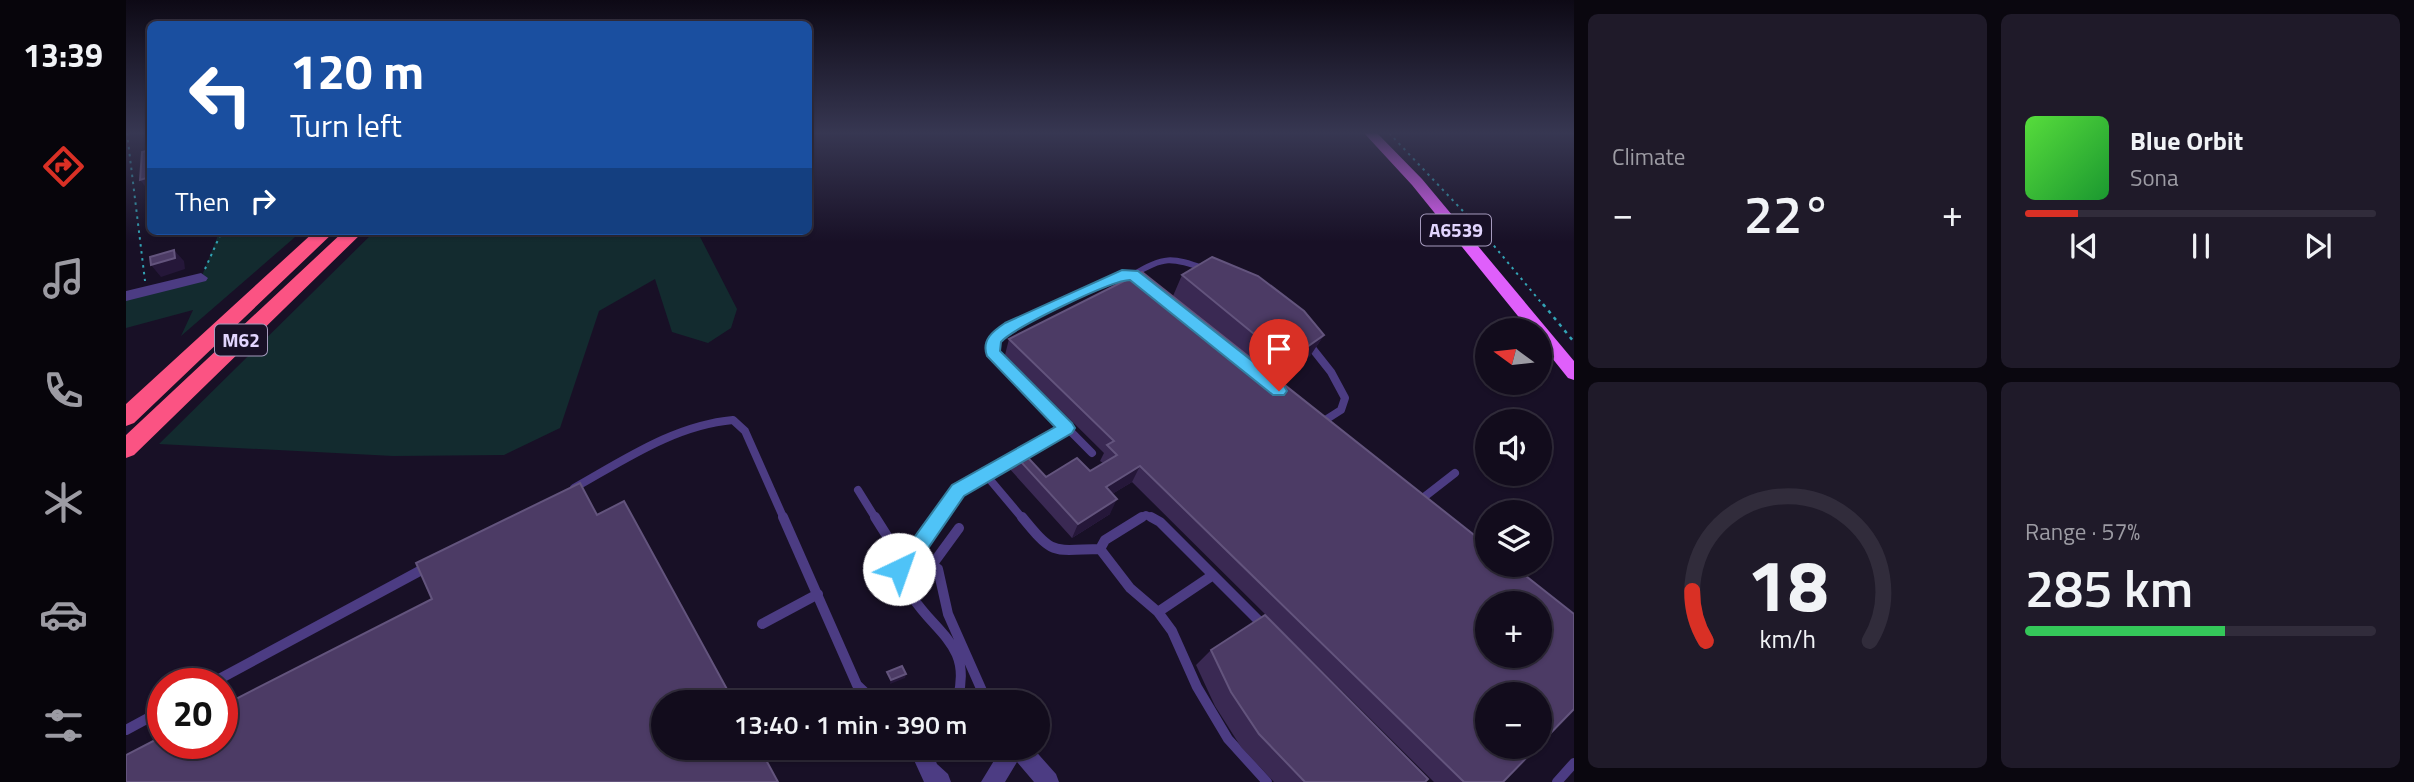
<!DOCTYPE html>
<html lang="en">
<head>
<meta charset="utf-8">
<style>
	body { margin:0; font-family:"Titillium Web",sans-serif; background:#1f1a29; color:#f1f3f6; height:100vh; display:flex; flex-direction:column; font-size:26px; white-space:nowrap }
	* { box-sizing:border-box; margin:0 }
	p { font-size:23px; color:#9c9ba3 }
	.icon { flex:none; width:38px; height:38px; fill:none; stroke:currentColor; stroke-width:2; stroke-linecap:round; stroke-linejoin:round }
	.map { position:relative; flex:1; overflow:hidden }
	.drawer { display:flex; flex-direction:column; gap:14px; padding:14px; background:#0a070f; width:840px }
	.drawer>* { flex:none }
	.banner { position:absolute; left:21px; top:21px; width:665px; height:214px; border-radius:10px; box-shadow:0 2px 5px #0004,0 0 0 2px #312c3b; background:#1a4fa0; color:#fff; overflow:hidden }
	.needle { width:46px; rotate:285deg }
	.buttons { position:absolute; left:1349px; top:318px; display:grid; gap:14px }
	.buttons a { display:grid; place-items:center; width:77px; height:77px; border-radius:50%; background:#120c1c; box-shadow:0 2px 5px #0004,0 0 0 2px #312c3b; font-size:35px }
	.speed { position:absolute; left:21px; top:668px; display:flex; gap:14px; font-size:35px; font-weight:700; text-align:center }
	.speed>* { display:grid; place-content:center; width:91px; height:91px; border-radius:50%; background:#120c1c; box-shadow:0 2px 5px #0004,0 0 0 2px #312c3b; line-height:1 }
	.speed .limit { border:10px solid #d22; background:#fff; color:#111 }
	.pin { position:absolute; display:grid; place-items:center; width:60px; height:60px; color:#fff; margin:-72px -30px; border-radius:50% 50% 50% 0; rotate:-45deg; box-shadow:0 0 7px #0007 }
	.pin .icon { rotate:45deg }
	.me { position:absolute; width:77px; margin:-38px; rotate:42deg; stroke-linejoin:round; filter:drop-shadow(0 0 5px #0008) }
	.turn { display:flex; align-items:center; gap:24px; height:147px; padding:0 28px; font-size:32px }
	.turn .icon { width:91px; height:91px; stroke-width:2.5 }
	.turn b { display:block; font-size:49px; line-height:60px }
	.then { display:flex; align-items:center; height:66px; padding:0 28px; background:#0003; gap:14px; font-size:26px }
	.big { font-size:52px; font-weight:600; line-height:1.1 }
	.drawer .card { flex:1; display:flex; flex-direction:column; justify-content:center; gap:10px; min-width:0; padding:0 24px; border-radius:10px; background:#1f1a29 }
	.drawer .dial { align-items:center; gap:0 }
	.dial svg { height:182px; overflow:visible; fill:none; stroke:#312c3b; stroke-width:7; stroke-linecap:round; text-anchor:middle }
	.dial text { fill:#f1f3f6; stroke:none }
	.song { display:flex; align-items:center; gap:21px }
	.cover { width:84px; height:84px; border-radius:10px; background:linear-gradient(135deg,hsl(110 70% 55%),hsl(130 70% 35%)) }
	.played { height:7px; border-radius:4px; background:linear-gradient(90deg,#d93025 15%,#312c3b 15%) }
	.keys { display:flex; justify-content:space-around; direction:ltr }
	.heat { display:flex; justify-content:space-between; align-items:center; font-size:38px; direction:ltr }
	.charge { height:10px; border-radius:5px; background:linear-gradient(90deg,#34c759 57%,#312c3b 0) }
	.drawer .tiles { flex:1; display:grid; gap:14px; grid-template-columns:repeat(2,1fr) }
	.trip { position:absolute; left:525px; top:690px; width:399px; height:70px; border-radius:35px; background:#120c1c; box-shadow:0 2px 5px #0004,0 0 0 2px #312c3b; font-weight:600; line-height:70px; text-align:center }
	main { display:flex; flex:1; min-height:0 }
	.tab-bar { display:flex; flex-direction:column; width:126px; justify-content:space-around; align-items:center; background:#07050b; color:#9c9ba3 }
	.tab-bar .icon { width:49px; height:49px }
	.tab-bar .selected { color:#d93025 }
	.tab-bar b { font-size:32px; color:#f1f3f6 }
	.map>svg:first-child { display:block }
</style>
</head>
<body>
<main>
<nav class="tab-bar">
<b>13:39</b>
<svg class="icon selected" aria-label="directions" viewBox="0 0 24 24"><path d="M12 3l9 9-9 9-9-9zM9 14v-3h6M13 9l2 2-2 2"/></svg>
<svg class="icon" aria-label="music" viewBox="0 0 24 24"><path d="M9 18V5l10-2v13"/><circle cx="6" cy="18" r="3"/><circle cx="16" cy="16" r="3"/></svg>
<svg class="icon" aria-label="phone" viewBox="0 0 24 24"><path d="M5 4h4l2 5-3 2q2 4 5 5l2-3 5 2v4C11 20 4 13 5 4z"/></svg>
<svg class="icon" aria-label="climate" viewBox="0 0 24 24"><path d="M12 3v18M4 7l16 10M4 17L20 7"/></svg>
<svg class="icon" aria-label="car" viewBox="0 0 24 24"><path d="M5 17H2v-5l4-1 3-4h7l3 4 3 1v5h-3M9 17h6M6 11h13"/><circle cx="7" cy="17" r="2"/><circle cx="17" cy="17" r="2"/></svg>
<svg class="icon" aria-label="filters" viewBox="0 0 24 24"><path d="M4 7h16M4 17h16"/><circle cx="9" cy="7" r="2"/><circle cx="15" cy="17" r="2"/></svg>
</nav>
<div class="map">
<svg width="1448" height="782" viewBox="0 0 1448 782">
	<rect width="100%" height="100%" fill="#181026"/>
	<path fill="#132b2f" d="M 91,231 L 176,231 L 55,336 L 67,310 L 0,328 L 0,295 L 75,278 L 91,238 Z
		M 249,231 L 571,231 L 611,309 L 605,328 L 582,343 L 546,332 L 529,279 L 473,311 L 434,428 L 378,455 L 267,456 L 33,444 Z"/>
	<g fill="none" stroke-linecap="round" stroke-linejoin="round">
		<path stroke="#32a3b5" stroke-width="2" stroke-dasharray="2.5 4.5" stroke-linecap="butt" d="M 1,133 L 19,281
			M 1263,133 L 1354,229 L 1418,306
			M 79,269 L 96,231"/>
		<path stroke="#32a3b5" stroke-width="2.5" stroke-dasharray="3.5 5" stroke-linecap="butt" d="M 1417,304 L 1448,342"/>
		<path stroke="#4c3c83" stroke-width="6" d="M 1007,275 C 1037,256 1046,257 1079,269
			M 929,306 L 995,275 L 1007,275 L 1016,281"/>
		<path stroke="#4c3c83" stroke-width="8" d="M 933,304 L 885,327 L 867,342 L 866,352 L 966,453
			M 1182,343 L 1205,372 L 1219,398 L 1215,410 L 1193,424
			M 448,488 C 498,460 549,425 607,420 L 619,431 L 658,519
			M 732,490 L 750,519
			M 1293,501 L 1329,473
			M 812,519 L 832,490 L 860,475
			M 897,519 L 860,475 L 941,428
			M 1013,519 L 1020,515 L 1028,519"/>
		<path stroke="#4c3c83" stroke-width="10" d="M 657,517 L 731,685 L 749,702
			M 749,517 L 773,555
			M 896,517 C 928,556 925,550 974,549
			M 1016,517 L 979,540 L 974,549 L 1004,588 L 1032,612 L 1046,631 L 1071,687 L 1102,739 L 1141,782
			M 1025,517 L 1034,522 L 1138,626
			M 787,554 L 813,517
			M 806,565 L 833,528
			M 1032,612 L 1087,575
			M 636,624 L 692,594
			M 84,684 L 301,567
			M 832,697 C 845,646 812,635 787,598 C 780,587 775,575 770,563 L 773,555 L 794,557 L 812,569 L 822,614 L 861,702
			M 0,730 L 37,710
			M 1431,782 L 1448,763"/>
		<path fill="#4c3c83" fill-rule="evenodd" d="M 75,273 L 82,278 L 80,281 L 0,301 L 0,291 Z
			M 832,687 L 858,695 L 861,702 L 806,702 L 809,695 Z
			M 782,747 L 804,747 L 811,764 L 822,774 L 825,782 L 798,782 Z
			M 870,747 L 906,747 L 930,774 L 933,782 L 908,782 L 891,762 L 879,782 L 855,782 L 869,759 Z"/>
		<path fill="#df5ffb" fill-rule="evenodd" d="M 1238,133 L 1251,133 L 1296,179 L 1448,361 L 1448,380 L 1442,378 L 1414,343 L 1414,331 L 1404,331 L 1286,185 Z"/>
		<path fill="#fb5383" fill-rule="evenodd" d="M 189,231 L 209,231 L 8,423 L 0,426 L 0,404 Z
			M 218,231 L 238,231 L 8,455 L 0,458 L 0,435 Z"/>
	</g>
	<path fill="#3a2953" d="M 1056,275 L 1198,335 L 1184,356 L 1152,379 L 1377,782 L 1308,782 L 1006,482 L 986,494 L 984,514 L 946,538 L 882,467 L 886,452 L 920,477 L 964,471 L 977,463 L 974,461 L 978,453 L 879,355 L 883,339 L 1047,296 Z
		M 1085,650 L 1299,782 L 1148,782 L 1115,747 L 1089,706 L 1070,665 Z"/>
	<path fill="#251739" d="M 24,177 L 24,191 L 23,191 L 14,180 Z
		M 48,250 L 58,261 L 59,269 L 35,277 L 25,265 Z
		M 1198,335 L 1184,356 L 1147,382 L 1161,361 Z
		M 1014,466 L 1006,482 L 973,502 L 980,487 Z
		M 991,499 L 984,514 L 946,538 L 952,524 Z
		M 780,674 L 779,678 L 764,684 L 765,680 Z"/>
	<path fill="#4c3b65" stroke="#63547d" stroke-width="2" fill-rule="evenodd" d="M 24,150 L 24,177 L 14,180 L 16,152 Z
		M 24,183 L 24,193 L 23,194 L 22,184 Z
		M 48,250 L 49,258 L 25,265 L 24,257 Z
		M 1086,257 L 1132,276 L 1178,311 L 1198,335 L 1161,361 L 1056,275 Z
		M 1016,272 L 1362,546 L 1362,565 L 1386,565 L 1448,614 L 1448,709 L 1414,744 L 1414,695 L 1362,695 L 1362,747 L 1411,747 L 1377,782 L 1338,782 L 1014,466 L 980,487 L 991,499 L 952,524 L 886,452 L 893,448 L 920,477 L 951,458 L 964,471 L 991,455 L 981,445 L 988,441 L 883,339 ZM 1362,604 L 1414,604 L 1414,656 L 1362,656 Z
		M 454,483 L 471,515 L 498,501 L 608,702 L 537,702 L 537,747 L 633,747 L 652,782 L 0,782 L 0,755 L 37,736 L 37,744 L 96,744 L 96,706 L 306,599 L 290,563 Z
		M 1139,615 L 1302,779 L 1299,782 L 1179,782 L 1133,734 L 1105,692 L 1085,650 Z
		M 776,666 L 780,674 L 765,680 L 761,672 Z"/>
	<linearGradient id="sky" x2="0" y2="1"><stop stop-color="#0d0915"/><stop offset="0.55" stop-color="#373752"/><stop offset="1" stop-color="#373752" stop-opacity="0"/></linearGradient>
	<rect width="1448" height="242" fill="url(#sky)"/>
	<path fill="#4fc3f7" stroke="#337fa1" stroke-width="2" d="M 996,270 L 1012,271 L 1158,386 L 1161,391 L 1158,395 L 1147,395 L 1004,280 C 986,280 887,328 875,342 L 874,351 L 946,423 L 949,428 L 946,433 L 838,496 L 794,560 L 780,563 L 782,569 L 779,575 L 773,578 L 766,575 L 761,563 L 766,549 L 782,546 L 826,485 L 929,427 L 861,356 C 855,340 867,331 879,323 Z"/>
	<g text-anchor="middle" stroke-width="7" stroke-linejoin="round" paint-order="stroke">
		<g fill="#181026" stroke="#a59abd" stroke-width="2">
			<rect x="1295" y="214.5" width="70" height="31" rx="5"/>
			<rect x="89" y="324.5" width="52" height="31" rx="5"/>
		</g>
		<g font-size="19" font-weight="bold" fill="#e2d5fe">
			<text x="1330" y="237">A6539</text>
			<text x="115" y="347">M62</text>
		</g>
	</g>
</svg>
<div class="buttons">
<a><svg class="needle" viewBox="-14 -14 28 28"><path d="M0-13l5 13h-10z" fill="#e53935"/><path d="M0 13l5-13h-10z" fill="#9c9ba3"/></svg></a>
<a><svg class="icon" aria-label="sound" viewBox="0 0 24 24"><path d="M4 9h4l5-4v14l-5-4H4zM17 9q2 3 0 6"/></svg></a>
<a><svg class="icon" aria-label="layers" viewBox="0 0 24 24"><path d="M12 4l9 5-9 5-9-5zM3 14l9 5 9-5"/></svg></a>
<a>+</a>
<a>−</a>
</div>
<div class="speed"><div class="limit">20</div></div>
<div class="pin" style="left:1153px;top:391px;background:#d93025"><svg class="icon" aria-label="arrive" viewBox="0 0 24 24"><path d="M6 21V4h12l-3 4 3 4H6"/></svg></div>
<svg class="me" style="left:773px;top:569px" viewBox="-20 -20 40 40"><circle r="19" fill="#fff"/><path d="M0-13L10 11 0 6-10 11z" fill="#4fc3f7"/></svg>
<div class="trip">13:40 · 1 min · 390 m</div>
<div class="banner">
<div class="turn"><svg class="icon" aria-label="left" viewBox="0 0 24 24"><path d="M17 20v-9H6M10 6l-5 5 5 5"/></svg><div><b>120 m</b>Turn left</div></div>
<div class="then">Then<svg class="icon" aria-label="right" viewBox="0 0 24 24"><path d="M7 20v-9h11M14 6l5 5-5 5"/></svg></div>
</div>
</div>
<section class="drawer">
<div class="tiles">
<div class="card"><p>Climate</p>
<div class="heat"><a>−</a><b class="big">22°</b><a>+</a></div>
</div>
<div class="card">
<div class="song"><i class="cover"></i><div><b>Blue Orbit</b><p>Sona</p></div></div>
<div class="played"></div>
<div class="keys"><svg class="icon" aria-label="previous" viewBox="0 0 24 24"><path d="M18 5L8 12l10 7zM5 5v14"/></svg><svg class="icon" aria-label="pause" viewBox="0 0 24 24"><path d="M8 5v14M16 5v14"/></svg><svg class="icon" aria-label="next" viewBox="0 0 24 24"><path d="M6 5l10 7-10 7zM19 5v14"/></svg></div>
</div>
<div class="card dial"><svg viewBox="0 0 100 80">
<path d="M14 69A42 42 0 1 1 86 69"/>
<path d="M14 69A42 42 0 0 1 8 47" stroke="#d93025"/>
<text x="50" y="56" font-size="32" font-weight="700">18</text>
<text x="50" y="72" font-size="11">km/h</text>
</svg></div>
<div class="card"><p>Range · 57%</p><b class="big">285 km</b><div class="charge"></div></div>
</div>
</section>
</main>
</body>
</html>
